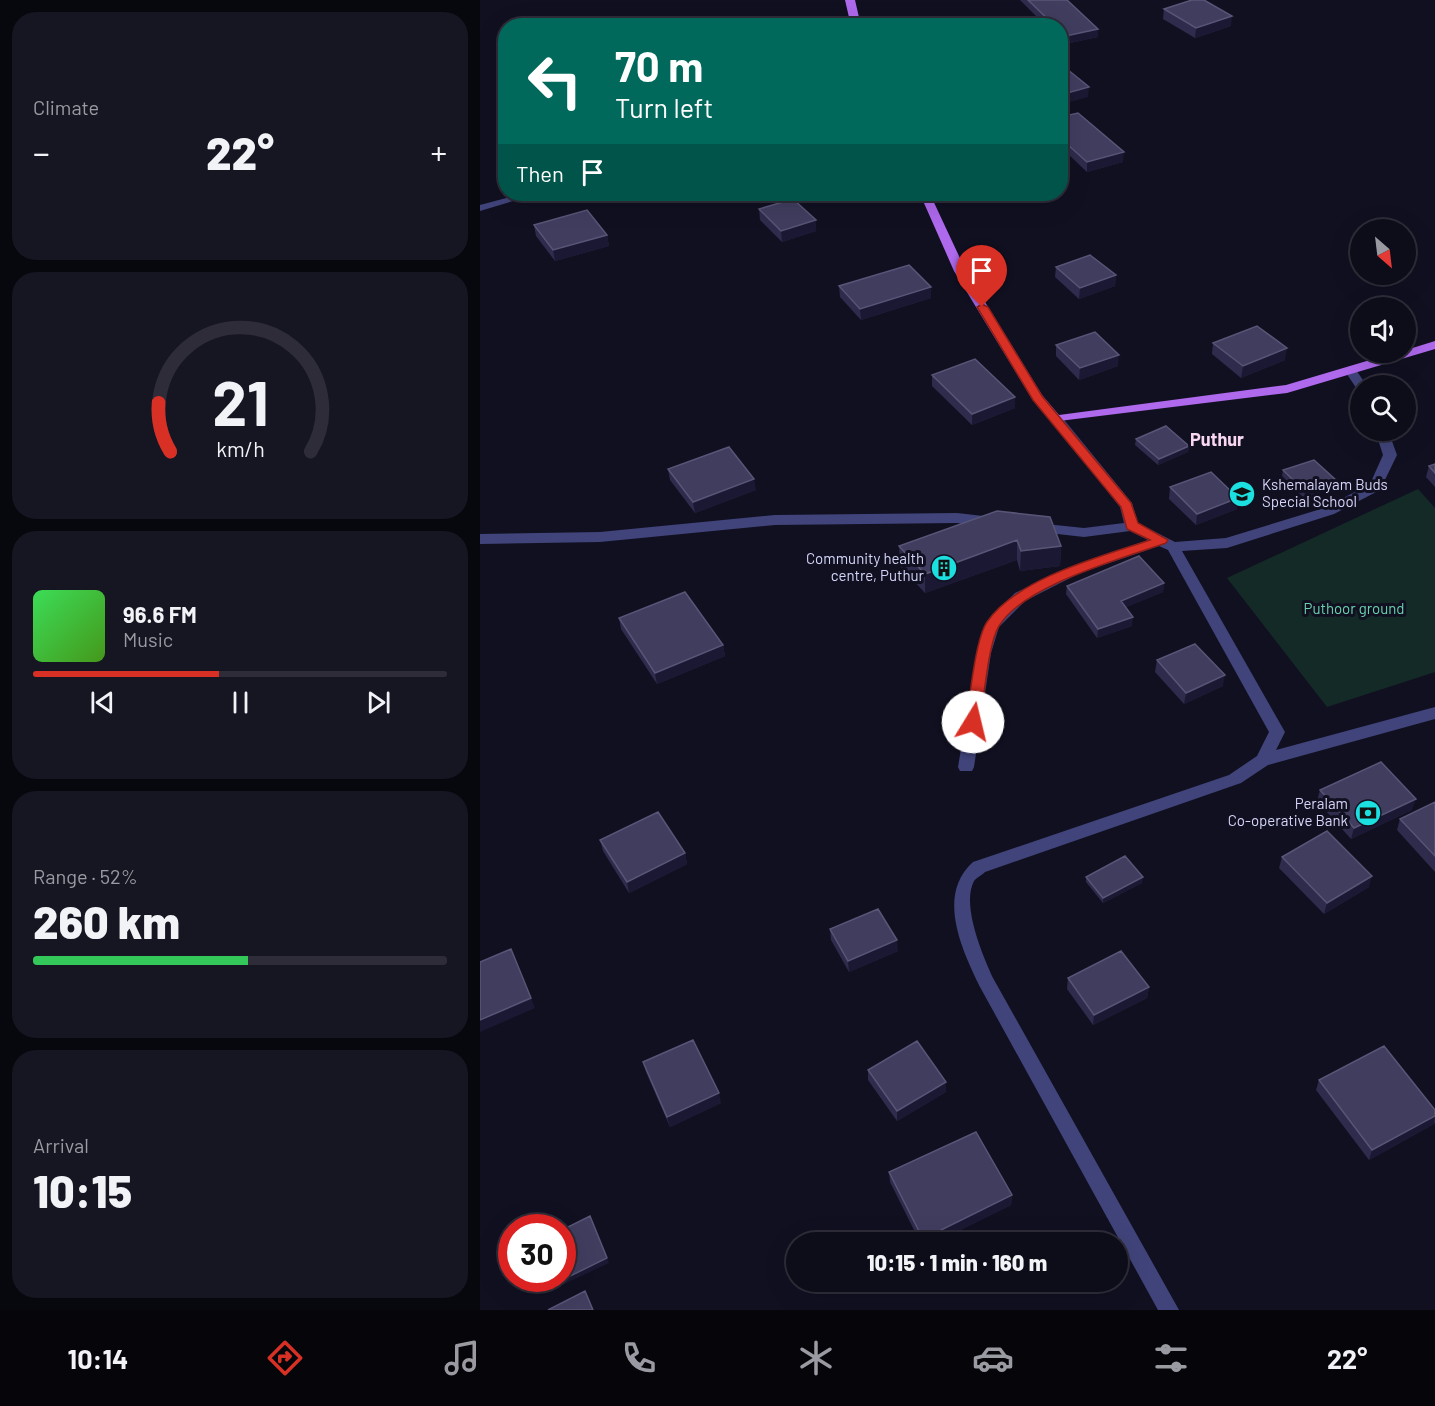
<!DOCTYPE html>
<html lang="en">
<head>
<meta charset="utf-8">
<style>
	body { margin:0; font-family:Barlow,sans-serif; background:#161522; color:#f1f3f6; height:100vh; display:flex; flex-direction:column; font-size:22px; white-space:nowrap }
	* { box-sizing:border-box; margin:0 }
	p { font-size:20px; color:#9a9ba2 }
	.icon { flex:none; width:33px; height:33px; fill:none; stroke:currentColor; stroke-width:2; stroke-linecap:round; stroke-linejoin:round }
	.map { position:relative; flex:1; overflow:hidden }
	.sheet { display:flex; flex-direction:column; gap:12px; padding:12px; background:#07070e; width:480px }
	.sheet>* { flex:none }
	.guide { position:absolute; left:18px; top:18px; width:570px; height:183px; border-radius:24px; box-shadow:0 6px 24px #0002,0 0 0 2px #2d2c38; background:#00695c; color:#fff; overflow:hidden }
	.needle { width:39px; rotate:152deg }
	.tools { position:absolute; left:870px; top:219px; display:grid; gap:12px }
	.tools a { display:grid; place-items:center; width:66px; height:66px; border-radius:50%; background:#0d0c19; box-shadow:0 6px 24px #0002,0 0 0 2px #2d2c38; font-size:30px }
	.speed { position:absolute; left:18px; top:1214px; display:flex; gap:12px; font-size:30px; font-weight:700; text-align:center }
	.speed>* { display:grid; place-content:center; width:78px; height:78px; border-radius:50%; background:#0d0c19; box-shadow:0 6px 24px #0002,0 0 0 2px #2d2c38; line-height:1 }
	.speed .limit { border:9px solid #d22; background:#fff; color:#111 }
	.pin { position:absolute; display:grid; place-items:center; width:51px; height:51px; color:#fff; margin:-62px -26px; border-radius:50% 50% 50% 0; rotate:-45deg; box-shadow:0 0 6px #0007 }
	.pin .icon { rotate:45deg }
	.me { position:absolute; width:66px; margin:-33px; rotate:9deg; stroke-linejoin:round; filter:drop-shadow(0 0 4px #0008) }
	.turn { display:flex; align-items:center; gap:21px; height:126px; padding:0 18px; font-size:27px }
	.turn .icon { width:78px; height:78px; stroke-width:2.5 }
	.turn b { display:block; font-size:42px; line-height:51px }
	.then { display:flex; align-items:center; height:57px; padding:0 18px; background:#0003; gap:12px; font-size:22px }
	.big { font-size:45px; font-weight:800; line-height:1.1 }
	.sheet .widget { flex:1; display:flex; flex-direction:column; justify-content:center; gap:9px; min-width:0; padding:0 21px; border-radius:24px; background:#161522 }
	.sheet .dial { align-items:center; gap:0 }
	.dial svg { height:156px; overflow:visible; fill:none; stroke:#2d2c38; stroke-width:7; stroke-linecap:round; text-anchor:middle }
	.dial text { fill:#f1f3f6; stroke:none }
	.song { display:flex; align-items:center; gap:18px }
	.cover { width:72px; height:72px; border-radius:9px; background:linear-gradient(135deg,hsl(130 70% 55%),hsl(100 70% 35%)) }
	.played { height:6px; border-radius:3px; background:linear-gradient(90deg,#d93025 45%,#2d2c38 45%) }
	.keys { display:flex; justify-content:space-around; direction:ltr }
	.heat { display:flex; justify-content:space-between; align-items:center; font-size:33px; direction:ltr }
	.charge { height:9px; border-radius:4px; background:linear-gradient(90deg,#34c759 52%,#2d2c38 0) }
	.trip { position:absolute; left:306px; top:1232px; width:342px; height:60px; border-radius:30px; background:#0d0c19; box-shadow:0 6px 24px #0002,0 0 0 2px #2d2c38; font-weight:800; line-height:60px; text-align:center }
	.tab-bar { display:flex; height:96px; justify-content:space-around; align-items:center; background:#05050a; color:#9a9ba2 }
	.tab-bar .icon { width:42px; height:42px }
	.tab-bar .selected { color:#d93025 }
	.tab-bar b { font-size:27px; color:#f1f3f6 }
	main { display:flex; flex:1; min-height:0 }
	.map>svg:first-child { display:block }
</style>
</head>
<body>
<main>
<section class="sheet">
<div class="widget"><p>Climate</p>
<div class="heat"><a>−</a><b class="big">22°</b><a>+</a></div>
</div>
<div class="widget dial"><svg viewBox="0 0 100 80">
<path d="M14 69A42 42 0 1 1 86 69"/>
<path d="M14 69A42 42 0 0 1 8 44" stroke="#d93025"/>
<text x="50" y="56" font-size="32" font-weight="700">21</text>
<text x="50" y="72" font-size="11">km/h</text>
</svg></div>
<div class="widget">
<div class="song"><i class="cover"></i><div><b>96.6 FM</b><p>Music</p></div></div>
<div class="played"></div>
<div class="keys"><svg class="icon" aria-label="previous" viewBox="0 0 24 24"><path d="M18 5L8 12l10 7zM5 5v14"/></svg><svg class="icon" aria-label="pause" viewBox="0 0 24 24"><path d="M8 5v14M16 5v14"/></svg><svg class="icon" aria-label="next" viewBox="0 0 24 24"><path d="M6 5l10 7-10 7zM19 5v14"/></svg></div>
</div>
<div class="widget"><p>Range · 52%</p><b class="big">260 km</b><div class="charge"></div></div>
<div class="widget"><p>Arrival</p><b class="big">10:15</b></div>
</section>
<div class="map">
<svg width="955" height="1310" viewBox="0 0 955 1310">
	<rect width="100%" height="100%" fill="#111021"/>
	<path fill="#142a27" d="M 938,489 L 955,508 L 955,672 L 847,707 L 747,578 Z"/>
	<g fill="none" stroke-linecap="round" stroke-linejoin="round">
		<path fill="#41447a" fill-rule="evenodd" d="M 41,194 L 56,194 L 0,211 L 0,205 Z
			M 870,366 L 874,367 L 887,386 L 880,386 L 880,390 L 877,389 L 864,370 Z
			M 576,415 L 581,416 L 652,503 L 658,523 L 695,542 L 746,538 L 844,508 L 890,484 L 903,455 L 895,430 L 908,430 L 917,455 L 900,490 L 854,514 L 747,548 L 702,551 L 805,732 L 796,750 L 955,707 L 955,719 L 788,765 L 761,783 L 505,872 C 502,875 496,878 494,881 C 481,905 503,956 513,978 L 699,1310 L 678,1310 L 500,987 C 482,950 456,895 493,862 L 749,775 L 777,756 L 789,732 L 688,550 L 679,546 L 600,573 L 545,601 L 519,627 L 511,653 L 494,767 L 492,771 L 480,771 L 478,767 L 497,653 L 507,621 L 535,593 L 590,567 L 668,540 L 650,531 L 604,537 L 551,531 L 549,528 L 551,525 L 556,523 L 604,528 L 644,523 L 640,507 L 570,419 Z
			M 477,513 L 512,517 L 519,522 L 512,527 L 477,523 L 295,525 L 120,542 L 0,544 L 0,534 L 120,532 L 295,515 Z"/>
		<path fill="#ae69ec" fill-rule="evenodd" d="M 365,0 L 375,0 L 381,26 L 371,26 Z
			M 440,194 L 450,194 L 486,271 L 562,395 L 579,415 L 806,385 L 917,352 L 926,352 L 926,350 L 955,341 L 955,349 L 807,393 L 571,422 L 551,397 L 474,271 Z"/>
	</g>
	<path fill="#2f2b4c" d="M 540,0 L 587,0 L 618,29 L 618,37 L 585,44 L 580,40 L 580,26 L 566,26 Z
		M 684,9 L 751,26 L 715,38 L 683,19 Z
		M 580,117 L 643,162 L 607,172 L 588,154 Z
		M 279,209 L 336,220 L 336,231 L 302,242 L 280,220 Z
		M 54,225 L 127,235 L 129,246 L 75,261 L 56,236 Z
		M 576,267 L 636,275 L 635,286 L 599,299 L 575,277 Z
		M 359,286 L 451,287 L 451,298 L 381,320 L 360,297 Z
		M 733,343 L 805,360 L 761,378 L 732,354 Z
		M 576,345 L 638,366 L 599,380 L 576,356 Z
		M 452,375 L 535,397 L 535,408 L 492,425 L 452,386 Z
		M 656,439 L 709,446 L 708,452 L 678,465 L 655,445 Z
		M 955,464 L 955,487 L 946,477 L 949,466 Z
		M 188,469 L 276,490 L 215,513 L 190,480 Z
		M 803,470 L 856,487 L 824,498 L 802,476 Z
		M 690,487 L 757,509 L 716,525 L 689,499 Z
		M 517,511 L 581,546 L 580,566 L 540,571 L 537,560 L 445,593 L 420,566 L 419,546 Z
		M 684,583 L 683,592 L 646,607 L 652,626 L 617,638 L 586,594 L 587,586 Z
		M 139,618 L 243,645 L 245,656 L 177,684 L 141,629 Z
		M 677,660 L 743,686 L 704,704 L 675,672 Z
		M 840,790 L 932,810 L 871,839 L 837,801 Z
		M 955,802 L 955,872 L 917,830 L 920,819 Z
		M 120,840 L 205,853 L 207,864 L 149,893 L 123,851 Z
		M 802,857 L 889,887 L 844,914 L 799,868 Z
		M 606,877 L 662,883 L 623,903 L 606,882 Z
		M 350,929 L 418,951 L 369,972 L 351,940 Z
		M 588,978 L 669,987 L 667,998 L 613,1025 L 587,989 Z
		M 163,1062 L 241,1103 L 190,1127 L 166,1072 Z
		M 388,1070 L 466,1082 L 466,1092 L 417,1121 L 388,1080 Z
		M 839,1080 L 955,1110 L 955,1122 L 954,1124 L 889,1160 L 836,1090 Z
		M 409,1172 L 532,1195 L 531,1205 L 456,1242 L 440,1242 L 410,1182 Z"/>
	<path fill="#1b1833" d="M 752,16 L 751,26 L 715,38 L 716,28 Z
		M 618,29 L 618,37 L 585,44 L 586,36 Z
		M 609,87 L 608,97 L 580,105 L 580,95 Z
		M 588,145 L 588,154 L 580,157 L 580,147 Z
		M 644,152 L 643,162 L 607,172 L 607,162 Z
		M 336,220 L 336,231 L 302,242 L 301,231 Z
		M 127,235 L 129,246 L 75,261 L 73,250 Z
		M 636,275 L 635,286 L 599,299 L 600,288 Z
		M 451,287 L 451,298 L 381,320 L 380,309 Z
		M 807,348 L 805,360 L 761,378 L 763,366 Z
		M 639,355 L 638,366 L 599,380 L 600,368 Z
		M 535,397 L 535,408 L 492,425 L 492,414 Z
		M 709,446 L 708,452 L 678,465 L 679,459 Z
		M 274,479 L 276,490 L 215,513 L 213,502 Z
		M 857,481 L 856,487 L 824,498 L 825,492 Z
		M 758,498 L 757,509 L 716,525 L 717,514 Z
		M 537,540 L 537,560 L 445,593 L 445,574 Z
		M 581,546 L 580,566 L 540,571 L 541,551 Z
		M 684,583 L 683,592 L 640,610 L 641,601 Z
		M 653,617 L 652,626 L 617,638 L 618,629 Z
		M 243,645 L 245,656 L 177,684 L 175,673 Z
		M 745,675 L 743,686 L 704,704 L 706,693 Z
		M 936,799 L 932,810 L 871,839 L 874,828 Z
		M 205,853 L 207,864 L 149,893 L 147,882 Z
		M 892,876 L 889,887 L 844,914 L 847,903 Z
		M 663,877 L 662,883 L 623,903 L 623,898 Z
		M 417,940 L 418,951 L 369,972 L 368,961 Z
		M 669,987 L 667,998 L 613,1025 L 614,1015 Z
		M 51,998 L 55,1008 L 0,1032 L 0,1020 Z
		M 466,1082 L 466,1092 L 417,1121 L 417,1111 Z
		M 239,1093 L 241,1103 L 190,1127 L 187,1117 Z
		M 955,1116 L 954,1124 L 889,1160 L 892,1150 Z
		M 532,1195 L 531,1205 L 456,1242 L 443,1242 L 443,1239 Z
		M 127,1258 L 129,1263 L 80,1286 L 78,1282 Z"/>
	<path fill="#403d5f" stroke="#585577" stroke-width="1.5" d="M 548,0 L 587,0 L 618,29 L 586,36 L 580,31 L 580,26 L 575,26 Z
		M 712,0 L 724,0 L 752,16 L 716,28 L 684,9 Z
		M 582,65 L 609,87 L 580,95 L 580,66 Z
		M 598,113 L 644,152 L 607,162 L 588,145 L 580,147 L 580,117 Z
		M 313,199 L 336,220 L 301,231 L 279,209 Z
		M 107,210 L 127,235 L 73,250 L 54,225 Z
		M 610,255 L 636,275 L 600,288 L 576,267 Z
		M 429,265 L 451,287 L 380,309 L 359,286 Z
		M 777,326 L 807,348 L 763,366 L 733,343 Z
		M 615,332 L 639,355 L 600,368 L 576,345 Z
		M 495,359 L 535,397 L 492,414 L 452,375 Z
		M 686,426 L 709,446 L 679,459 L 656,439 Z
		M 249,447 L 274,479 L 213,502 L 188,469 Z
		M 834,460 L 857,481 L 825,492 L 803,470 Z
		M 955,464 L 955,473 L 949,466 Z
		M 731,472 L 758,498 L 717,514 L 690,487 Z
		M 517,511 L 570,517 L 581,546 L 541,551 L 537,540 L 445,574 L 419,546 Z
		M 659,556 L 684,583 L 641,601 L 653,617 L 618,629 L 587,586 Z
		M 205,592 L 243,645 L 175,673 L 139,618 Z
		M 715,644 L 745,675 L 706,693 L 677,660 Z
		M 901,762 L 936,799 L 874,828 L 840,790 Z
		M 955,802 L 955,856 L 920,819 Z
		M 178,812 L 205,853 L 147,882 L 120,840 Z
		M 847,831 L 892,876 L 847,903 L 802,857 Z
		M 645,856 L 663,877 L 623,898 L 606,877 Z
		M 398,909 L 417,940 L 368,961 L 350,929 Z
		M 31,949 L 51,998 L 0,1020 L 0,962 Z
		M 641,951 L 669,987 L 614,1015 L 588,978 Z
		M 213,1040 L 239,1093 L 187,1117 L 163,1062 Z
		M 437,1041 L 466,1082 L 417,1111 L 388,1070 Z
		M 904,1046 L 955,1110 L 955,1116 L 892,1150 L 839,1080 Z
		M 496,1132 L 532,1195 L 443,1239 L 409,1172 Z
		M 110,1216 L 127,1258 L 78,1282 L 77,1278 L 82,1278 L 82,1230 Z
		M 105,1291 L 113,1310 L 68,1310 Z"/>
	<path fill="#d93025" stroke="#8d1f18" stroke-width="1.5" d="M 502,304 L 508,307 L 562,396 L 651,503 L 658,523 L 688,540 L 686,543 C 641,559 544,585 519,626 C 508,644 504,699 500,722 L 493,727 L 486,722 C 490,698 495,640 507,622 C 537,578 622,556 670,540 L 647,529 L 641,507 L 553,400 L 497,307 Z"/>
	<defs>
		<symbol id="school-disc" viewBox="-11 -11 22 22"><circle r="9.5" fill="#1cdfdf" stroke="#111021"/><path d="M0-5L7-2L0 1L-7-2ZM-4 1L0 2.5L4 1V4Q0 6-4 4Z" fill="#111"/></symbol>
		<symbol id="building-disc" viewBox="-11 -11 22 22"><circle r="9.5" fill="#1cdfdf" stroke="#111021"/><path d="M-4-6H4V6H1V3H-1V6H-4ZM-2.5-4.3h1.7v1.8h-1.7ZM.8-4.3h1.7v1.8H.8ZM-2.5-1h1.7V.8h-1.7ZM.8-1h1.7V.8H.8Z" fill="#111"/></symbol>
		<symbol id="bank-disc" viewBox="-11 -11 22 22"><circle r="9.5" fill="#1cdfdf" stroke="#111021"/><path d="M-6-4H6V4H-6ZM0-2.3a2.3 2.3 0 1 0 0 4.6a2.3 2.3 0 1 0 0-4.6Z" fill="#111"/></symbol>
	</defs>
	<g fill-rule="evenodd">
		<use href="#school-disc" x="747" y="479" width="30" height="30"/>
		<use href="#building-disc" x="449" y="553" width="30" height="30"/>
		<use href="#bank-disc" x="873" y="798" width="30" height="30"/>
	</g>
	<g text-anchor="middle" stroke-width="6" stroke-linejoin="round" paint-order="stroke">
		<g font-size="15" fill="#d5d5fa" stroke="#111021" text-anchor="end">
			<text x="782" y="490" text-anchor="start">Kshemalayam Buds<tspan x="782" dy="17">Special School</tspan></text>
			<text x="444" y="564">Community health<tspan x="444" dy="17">centre, Puthur</tspan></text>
			<text x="868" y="809">Peralam<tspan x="868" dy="17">Co-operative Bank</tspan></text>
		</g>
		<g font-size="15" fill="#6ad1ad" stroke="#111021">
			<text x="874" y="614">Puthoor ground</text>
		</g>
		<g font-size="18" font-weight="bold" fill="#fad7f1" stroke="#111021">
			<text x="737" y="446">Puthur</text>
		</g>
	</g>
</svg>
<div class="tools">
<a><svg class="needle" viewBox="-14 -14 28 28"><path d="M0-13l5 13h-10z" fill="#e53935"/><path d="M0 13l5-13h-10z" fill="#9a9ba2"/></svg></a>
<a><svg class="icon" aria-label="sound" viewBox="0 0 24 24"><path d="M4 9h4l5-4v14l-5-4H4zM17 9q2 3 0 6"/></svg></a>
<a><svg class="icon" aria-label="search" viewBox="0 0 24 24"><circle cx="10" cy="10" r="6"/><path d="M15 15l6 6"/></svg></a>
</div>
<div class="speed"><div class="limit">30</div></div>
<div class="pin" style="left:502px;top:307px;background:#d93025"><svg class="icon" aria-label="arrive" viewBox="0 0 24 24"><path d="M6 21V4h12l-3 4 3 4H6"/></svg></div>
<svg class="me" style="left:493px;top:722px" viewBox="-20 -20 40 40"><circle r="19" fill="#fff"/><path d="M0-13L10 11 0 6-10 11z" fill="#d93025"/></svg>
<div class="trip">10:15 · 1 min · 160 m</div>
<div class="guide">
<div class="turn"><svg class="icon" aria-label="left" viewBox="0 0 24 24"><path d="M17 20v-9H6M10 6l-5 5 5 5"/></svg><div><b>70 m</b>Turn left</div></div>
<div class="then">Then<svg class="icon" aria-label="arrive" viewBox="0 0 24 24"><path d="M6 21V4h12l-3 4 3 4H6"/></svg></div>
</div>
</div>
</main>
<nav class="tab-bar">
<b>10:14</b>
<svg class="icon selected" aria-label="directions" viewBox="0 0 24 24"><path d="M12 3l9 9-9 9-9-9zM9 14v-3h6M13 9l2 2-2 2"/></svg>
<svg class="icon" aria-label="music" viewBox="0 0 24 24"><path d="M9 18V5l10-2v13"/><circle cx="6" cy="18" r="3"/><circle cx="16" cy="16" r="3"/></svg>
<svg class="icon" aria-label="phone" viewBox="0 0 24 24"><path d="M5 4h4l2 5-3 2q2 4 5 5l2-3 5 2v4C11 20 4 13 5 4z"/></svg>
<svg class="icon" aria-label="climate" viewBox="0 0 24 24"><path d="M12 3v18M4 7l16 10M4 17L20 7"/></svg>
<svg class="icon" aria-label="car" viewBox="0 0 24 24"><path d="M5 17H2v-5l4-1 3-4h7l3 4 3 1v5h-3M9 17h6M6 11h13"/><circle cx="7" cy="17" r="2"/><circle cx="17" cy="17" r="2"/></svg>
<svg class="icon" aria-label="filters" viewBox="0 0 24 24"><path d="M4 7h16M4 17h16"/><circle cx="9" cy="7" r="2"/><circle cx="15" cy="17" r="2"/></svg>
<b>22°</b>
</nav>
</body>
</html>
